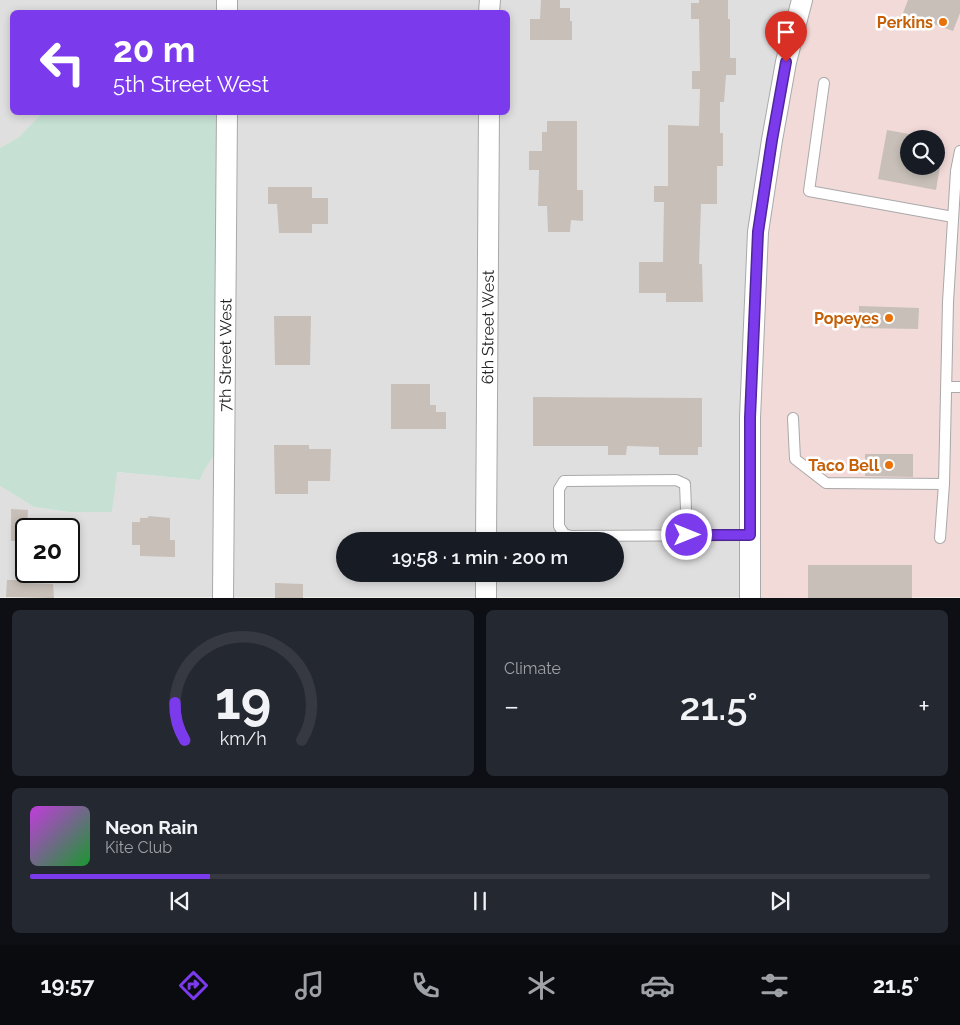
<!DOCTYPE html>
<html lang="en">
<head>
<meta charset="utf-8">
<style>
	body { margin:0; font-family:Raleway,sans-serif; background:#242831; color:#f1f3f6; height:100vh; display:flex; flex-direction:column; font-size:19px; white-space:nowrap }
	* { box-sizing:border-box; margin:0 }
	p { font-size:16px; color:#9ea1a6 }
	.icon { flex:none; width:28px; height:28px; fill:none; stroke:currentColor; stroke-width:2; stroke-linecap:round; stroke-linejoin:round }
	.map { position:relative; height:598px; overflow:hidden }
	.details { display:flex; flex-direction:column; gap:12px; padding:12px; background:#0d0f14; flex:1 }
	.details>* { flex:none }
	.top-card { position:absolute; left:10px; top:10px; width:500px; height:105px; border-radius:8px; box-shadow:0 2px 8px #0003; background:#7c3aed; color:#fff; overflow:hidden }
	.controls { position:absolute; left:900px; top:130px; display:grid; gap:10px }
	.controls a { display:grid; place-items:center; width:45px; height:45px; border-radius:50%; background:#171b24; box-shadow:0 2px 8px #0003; font-size:25px }
	.speed { position:absolute; left:15px; top:518px; display:flex; gap:10px; font-size:25px; font-weight:700; text-align:center }
	.speed>* { display:grid; place-content:center; width:65px; height:65px; border-radius:50%; background:#171b24; box-shadow:0 2px 8px #0003; line-height:1 }
	.speed .limit { border:2px solid #111; border-radius:8px; background:#fff; color:#111 }
	.pin { position:absolute; display:grid; place-items:center; width:42px; height:42px; color:#fff; margin:-51px -21px; border-radius:50% 50% 50% 0; rotate:-45deg; box-shadow:0 0 5px #0007 }
	.pin .icon { rotate:45deg }
	.me { position:absolute; width:55px; margin:-28px; rotate:90deg; stroke-linejoin:round; filter:drop-shadow(0 0 4px #0008) }
	.turn { display:flex; align-items:center; gap:18px; height:105px; padding:0 20px; font-size:22px }
	.turn .icon { width:65px; height:65px; stroke-width:2.5 }
	.turn b { display:block; font-size:35px; line-height:42px }
	.big { font-size:38px; font-weight:600; line-height:1.1 }
	.details .tile { flex:1; display:flex; flex-direction:column; justify-content:center; gap:8px; min-width:0; padding:0 18px; border-radius:8px; background:#242831 }
	.details .dial { align-items:center; gap:0 }
	.dial svg { height:130px; overflow:visible; fill:none; stroke:#363941; stroke-width:7; stroke-linecap:round; text-anchor:middle }
	.dial text { fill:#f1f3f6; stroke:none }
	.song { display:flex; align-items:center; gap:15px }
	.cover { width:60px; height:60px; border-radius:8px; background:linear-gradient(135deg,hsl(290 70% 55%),hsl(130 70% 35%)) }
	.played { height:5px; border-radius:2px; background:linear-gradient(90deg,#7c3aed 20%,#363941 20%) }
	.keys { display:flex; justify-content:space-around; direction:ltr }
	.heat { display:flex; justify-content:space-between; align-items:center; font-size:28px; direction:ltr }
	.details .tiles { flex:1; display:grid; gap:12px; grid-template-columns:1fr 1fr }
	.tile:last-child { grid-column:span 2 }
	.trip { position:absolute; left:336px; top:532px; width:288px; height:50px; border-radius:25px; background:#171b24; box-shadow:0 2px 8px #0003; font-weight:600; line-height:50px; text-align:center }
	.dock { display:flex; height:80px; justify-content:space-around; align-items:center; background:#090b0e; color:#9ea1a6 }
	.dock .icon { width:35px; height:35px }
	.dock .active { color:#7c3aed }
	.dock b { font-size:22px; color:#f1f3f6 }
	.map>svg:first-child { display:block }
</style>
</head>
<body>
<div class="map">
<svg width="960" height="598" viewBox="0 0 960 598">
	<rect width="100%" height="100%" fill="#f2efe9"/>
	<path fill="#e0dfdf" fill-rule="evenodd" d="M 0,0 L 802,0 L 750,549 L 747,597 L 0,597 L 0,486 L 34,507 L 69,512 L 112,512 L 116,472 L 200,480 L 205,469 L 224,440 L 228,113 L 508,112 L 508,12 L 12,12 L 12,112 L 42,113 L 19,137 L 0,148 ZM 26,529 L 69,529 L 69,571 L 26,571 ZM 345,541 L 615,541 L 615,574 L 345,574 Z"/>
	<path fill="#f2dad9" fill-rule="evenodd" d="M 802,0 L 960,0 L 960,597 L 747,598 L 750,549 L 758,162 ZM 909,139 L 936,139 L 936,166 L 909,166 Z"/>
	<path fill="#c6e0d4" d="M 42,113 L 228,113 L 224,440 L 205,469 L 200,480 L 117,472 L 112,512 L 69,512 L 34,507 L 0,486 L 0,148 L 19,137 Z"/>
	<path fill="#c7bfb8" d="M 541,0 L 560,0 L 560,8 L 570,8 L 570,21 L 572,21 L 572,40 L 530,40 L 530,19 L 540,19 Z
		M 699,0 L 728,0 L 728,19 L 730,19 L 730,58 L 736,58 L 736,75 L 726,75 L 724,102 L 720,102 L 720,133 L 723,133 L 723,166 L 717,166 L 717,204 L 701,204 L 699,264 L 702,264 L 703,302 L 666,302 L 666,293 L 639,293 L 639,262 L 663,262 L 664,202 L 654,202 L 654,186 L 668,186 L 668,125 L 699,126 L 700,89 L 692,89 L 692,71 L 700,71 L 699,19 L 691,19 L 691,3 L 699,3 Z
		M 908,0 L 960,0 L 960,13 L 953,31 L 903,13 Z
		M 547,121 L 577,121 L 577,190 L 583,190 L 583,221 L 571,220 L 570,232 L 548,232 L 547,206 L 538,206 L 539,170 L 529,170 L 529,151 L 542,151 L 542,132 L 547,132 Z
		M 887,130 L 909,134 L 909,166 L 940,166 L 936,190 L 878,179 Z
		M 268,187 L 312,187 L 312,198 L 328,198 L 328,224 L 312,224 L 312,233 L 279,233 L 277,204 L 268,204 Z
		M 859,306 L 919,308 L 918,329 L 859,328 Z
		M 274,316 L 311,316 L 310,365 L 275,365 Z
		M 391,384 L 430,384 L 430,405 L 436,405 L 436,412 L 446,412 L 446,429 L 391,429 Z
		M 533,397 L 702,398 L 702,447 L 698,447 L 698,455 L 659,455 L 659,447 L 627,446 L 626,455 L 608,455 L 608,446 L 533,446 Z
		M 274,445 L 309,445 L 309,449 L 331,449 L 330,481 L 308,481 L 308,494 L 275,494 Z
		M 865,454 L 913,454 L 913,477 L 865,476 Z
		M 11,509 L 28,510 L 26,541 L 11,541 Z
		M 149,516 L 170,518 L 170,540 L 175,540 L 175,557 L 140,556 L 140,545 L 132,545 L 132,522 L 140,522 L 140,518 L 147,518 Z
		M 808,565 L 912,565 L 912,598 L 808,598 Z
		M 7,580 L 26,580 L 26,583 L 53,584 L 54,598 L 6,597 Z
		M 275,583 L 303,584 L 303,598 L 275,598 Z"/>
	<g fill="none" stroke-linecap="round" stroke-linejoin="round">
		<defs>
			<path id="service" d="M 824,83 L 809,191 L 953,217
				M 946,387 L 960,387
				M 793,418 L 795,459 L 826,483 L 944,484
				M 687,535 L 685,484 L 676,480 L 564,481 L 559,489 L 559,526 L 564,534 L 571,536 L 750,535
				M 940,538 L 944,484 L 948,302 L 956,171 L 960,151"/>
			<g id="minor">
				<path d="M 227,12 L 227,0"/>
				<path d="M 489,12 L 490,0"/>
				<path id="s1" d="M 486,541 L 489,112"/>
				<path id="s2" d="M 223,597 L 227,112"/>
				<path d="M 486,598 L 486,574"/>
				<path d="M 750,598 L 750,418 L 758,232 L 772,140 L 786,62 L 802,0"/>
			</g>
		</defs>
		<use href="#service" stroke="#a9a9a9" stroke-width="12"/>
		<use href="#minor" stroke="#a9a9a9" stroke-width="22"/>
		<use href="#service" stroke="#fff" stroke-width="10"/>
		<use href="#minor" stroke="#fff" stroke-width="20"/>
	</g>
	<g fill="none" stroke-linecap="round" stroke-linejoin="round">
		<defs>
			<path id="route" d="M 687,535 L 750,535 L 750,418 L 758,232 L 772,140 L 786,62"/>
		</defs>
		<use href="#route" stroke="#51269a" stroke-width="12"/>
		<use href="#route" stroke="#7c3aed" stroke-width="9"/>
	</g>
	<g fill="#e8710a" stroke="#fff" stroke-width="2">
		<circle cx="943" cy="22" r="5"/>
		<circle cx="889" cy="318" r="5"/>
		<circle cx="889" cy="465" r="5"/>
	</g>
	<g text-anchor="middle" stroke-width="5" stroke-linejoin="round" paint-order="stroke">
		<g font-size="16" font-weight="bold" fill="#c56008" stroke="#fff" text-anchor="end">
			<text x="933" y="28">Perkins</text>
			<text x="879" y="324">Popeyes</text>
			<text x="879" y="471">Taco Bell</text>
		</g>
		<g font-size="16" fill="#222" stroke="#fff">
			<text dy="6" stroke="none"><textPath href="#s1" startOffset="214">6th Street West</textPath></text>
			<text dy="6" stroke="none"><textPath href="#s2" startOffset="242">7th Street West</textPath></text>
		</g>
	</g>
</svg>
<div class="controls">
<a><svg class="icon" aria-label="search" viewBox="0 0 24 24"><circle cx="10" cy="10" r="6"/><path d="M15 15l6 6"/></svg></a>
</div>
<div class="speed"><div class="limit">20</div></div>
<div class="pin" style="left:786px;top:62px;background:#d93025"><svg class="icon" aria-label="arrive" viewBox="0 0 24 24"><path d="M6 21V4h12l-3 4 3 4H6"/></svg></div>
<svg class="me" style="left:687px;top:535px" viewBox="-20 -20 40 40"><circle r="17" fill="#7c3aed" stroke="#fff" stroke-width="3"/><path d="M0-11L8 9 0 5-8 9z" fill="#fff"/></svg>
<div class="trip">19:58 · 1 min · 200 m</div>
<div class="top-card">
<div class="turn"><svg class="icon" aria-label="left" viewBox="0 0 24 24"><path d="M17 20v-9H6M10 6l-5 5 5 5"/></svg><div><b>20 m</b>5th Street West</div></div>
</div>
</div>
<section class="details">
<div class="tiles">
<div class="tile dial"><svg viewBox="0 0 100 80">
<path d="M14 69A42 42 0 1 1 86 69"/>
<path d="M14 69A42 42 0 0 1 8 46" stroke="#7c3aed"/>
<text x="50" y="56" font-size="32" font-weight="700">19</text>
<text x="50" y="72" font-size="11">km/h</text>
</svg></div>
<div class="tile"><p>Climate</p>
<div class="heat"><a>−</a><b class="big">21.5°</b><a>+</a></div>
</div>
<div class="tile">
<div class="song"><i class="cover"></i><div><b>Neon Rain</b><p>Kite Club</p></div></div>
<div class="played"></div>
<div class="keys"><svg class="icon" aria-label="previous" viewBox="0 0 24 24"><path d="M18 5L8 12l10 7zM5 5v14"/></svg><svg class="icon" aria-label="pause" viewBox="0 0 24 24"><path d="M8 5v14M16 5v14"/></svg><svg class="icon" aria-label="next" viewBox="0 0 24 24"><path d="M6 5l10 7-10 7zM19 5v14"/></svg></div>
</div>
</div>
</section>
<nav class="dock">
<b>19:57</b>
<svg class="icon active" aria-label="directions" viewBox="0 0 24 24"><path d="M12 3l9 9-9 9-9-9zM9 14v-3h6M13 9l2 2-2 2"/></svg>
<svg class="icon" aria-label="music" viewBox="0 0 24 24"><path d="M9 18V5l10-2v13"/><circle cx="6" cy="18" r="3"/><circle cx="16" cy="16" r="3"/></svg>
<svg class="icon" aria-label="phone" viewBox="0 0 24 24"><path d="M5 4h4l2 5-3 2q2 4 5 5l2-3 5 2v4C11 20 4 13 5 4z"/></svg>
<svg class="icon" aria-label="climate" viewBox="0 0 24 24"><path d="M12 3v18M4 7l16 10M4 17L20 7"/></svg>
<svg class="icon" aria-label="car" viewBox="0 0 24 24"><path d="M5 17H2v-5l4-1 3-4h7l3 4 3 1v5h-3M9 17h6M6 11h13"/><circle cx="7" cy="17" r="2"/><circle cx="17" cy="17" r="2"/></svg>
<svg class="icon" aria-label="filters" viewBox="0 0 24 24"><path d="M4 7h16M4 17h16"/><circle cx="9" cy="7" r="2"/><circle cx="15" cy="17" r="2"/></svg>
<b>21.5°</b>
</nav>
</body>
</html>
